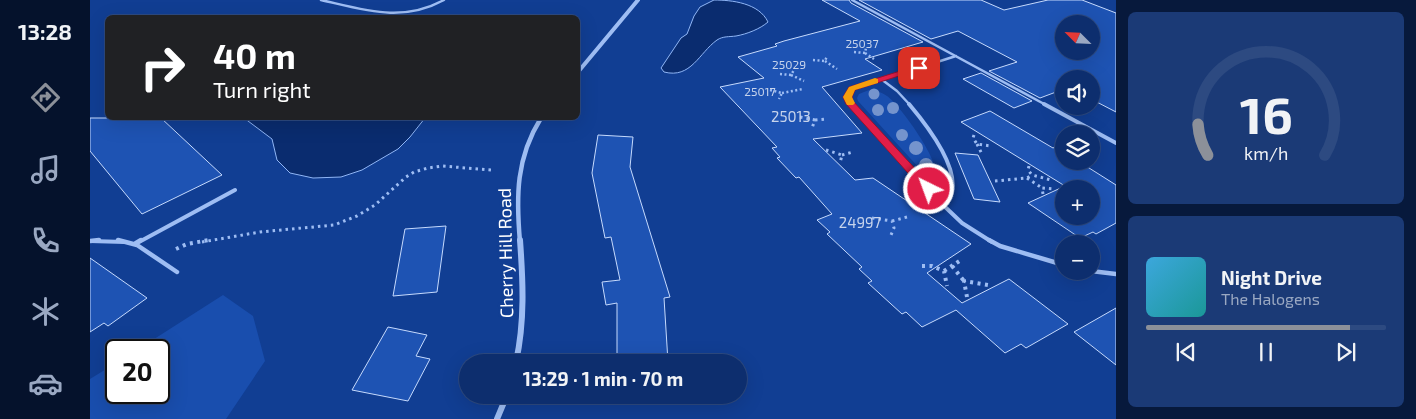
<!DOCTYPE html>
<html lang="en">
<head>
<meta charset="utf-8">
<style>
	body { margin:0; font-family:"Exo 2",sans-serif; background:#1b3a76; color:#f1f3f6; height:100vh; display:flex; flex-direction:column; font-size:19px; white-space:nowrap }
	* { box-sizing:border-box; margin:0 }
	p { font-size:16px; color:#9aa8c2 }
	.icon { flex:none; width:28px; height:28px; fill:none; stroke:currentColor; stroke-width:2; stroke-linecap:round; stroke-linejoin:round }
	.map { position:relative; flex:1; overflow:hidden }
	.details { display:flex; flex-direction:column; gap:12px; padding:12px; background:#07193c; width:300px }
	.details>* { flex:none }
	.hud { position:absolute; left:15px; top:15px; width:475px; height:105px; border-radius:8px; box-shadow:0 5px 20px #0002,0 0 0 1px #2d4a81; background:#202124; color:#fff; overflow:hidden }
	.needle { width:32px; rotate:294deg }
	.tools { position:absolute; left:965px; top:15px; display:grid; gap:10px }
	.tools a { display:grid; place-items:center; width:45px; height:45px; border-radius:50%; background:#0d2e6e; box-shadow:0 5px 20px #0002,0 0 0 1px #2d4a81; font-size:25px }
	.speed { position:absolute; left:15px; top:339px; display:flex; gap:10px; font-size:25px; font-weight:700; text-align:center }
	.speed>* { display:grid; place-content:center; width:65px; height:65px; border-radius:50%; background:#0d2e6e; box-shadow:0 5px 20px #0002,0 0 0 1px #2d4a81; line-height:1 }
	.speed .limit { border:2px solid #111; border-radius:8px; background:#fff; color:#111 }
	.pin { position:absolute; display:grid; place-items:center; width:42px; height:42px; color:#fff; margin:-21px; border-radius:10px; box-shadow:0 2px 8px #0006 }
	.me { position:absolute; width:55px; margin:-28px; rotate:318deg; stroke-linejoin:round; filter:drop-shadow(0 0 4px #0008) }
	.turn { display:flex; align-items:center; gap:18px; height:105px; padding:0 25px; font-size:22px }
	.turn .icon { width:65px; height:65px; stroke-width:2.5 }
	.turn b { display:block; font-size:35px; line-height:42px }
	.details .widget { flex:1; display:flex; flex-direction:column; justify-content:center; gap:8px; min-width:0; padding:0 18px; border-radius:8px; background:#1b3a76 }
	.details .dial { align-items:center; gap:0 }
	.dial svg { height:130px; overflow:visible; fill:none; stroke:#2d4a81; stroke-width:7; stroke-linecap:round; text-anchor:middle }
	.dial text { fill:#f1f3f6; stroke:none }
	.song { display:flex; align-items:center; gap:15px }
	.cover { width:60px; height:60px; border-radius:8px; background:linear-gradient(135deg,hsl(200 70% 55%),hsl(180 70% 35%)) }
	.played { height:5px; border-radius:2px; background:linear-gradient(90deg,#8c9099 85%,#2d4a81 85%) }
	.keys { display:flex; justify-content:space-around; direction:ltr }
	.trip { position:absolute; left:369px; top:354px; width:288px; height:50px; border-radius:25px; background:#0d2e6e; box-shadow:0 5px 20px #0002,0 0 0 1px #2d4a81; font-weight:700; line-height:50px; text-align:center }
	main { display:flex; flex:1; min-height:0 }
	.tabs { display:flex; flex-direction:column; width:90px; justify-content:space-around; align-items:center; background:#05122c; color:#9aa8c2 }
	.tabs .icon { width:35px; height:35px }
	.tabs .on { color:#8c9099 }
	.tabs b { font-size:22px; color:#f1f3f6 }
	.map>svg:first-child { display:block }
</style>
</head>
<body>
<main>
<nav class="tabs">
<b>13:28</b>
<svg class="icon on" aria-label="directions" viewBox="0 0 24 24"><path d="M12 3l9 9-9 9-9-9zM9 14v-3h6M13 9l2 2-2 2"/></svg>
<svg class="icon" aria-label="music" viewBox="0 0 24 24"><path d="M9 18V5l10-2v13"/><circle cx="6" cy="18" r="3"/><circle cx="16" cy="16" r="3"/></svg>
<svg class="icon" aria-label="phone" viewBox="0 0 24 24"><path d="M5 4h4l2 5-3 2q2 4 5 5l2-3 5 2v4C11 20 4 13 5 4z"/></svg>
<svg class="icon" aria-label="climate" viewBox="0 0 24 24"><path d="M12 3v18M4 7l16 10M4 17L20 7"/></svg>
<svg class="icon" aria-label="car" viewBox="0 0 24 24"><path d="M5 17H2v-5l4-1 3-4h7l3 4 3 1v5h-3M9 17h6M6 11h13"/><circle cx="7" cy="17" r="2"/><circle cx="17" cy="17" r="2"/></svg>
</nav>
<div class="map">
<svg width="1026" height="419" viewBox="0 0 1026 419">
	<rect width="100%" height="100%" fill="#113e93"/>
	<path fill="#194eae" d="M 779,90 C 785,91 792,92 797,96 C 809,104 847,157 845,171 L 841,172 L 830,169 L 768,101 L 767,98 L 769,94 Z
		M 133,295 L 163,316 L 175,361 L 136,419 L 0,419 L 0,379 L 26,363 L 26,392 L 69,392 L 69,350 L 47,350 Z"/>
	<path fill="#0a2c6f" stroke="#90b6f6" d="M 624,0 C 642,0 669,3 678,22 C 670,29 657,34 646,36 C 639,37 633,36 627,40 C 609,53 601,79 574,72 L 571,68 L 591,38 L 597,34 L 604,16 L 610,7 Z
		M 154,118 L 335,118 L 320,137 L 308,149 L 272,170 L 251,177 L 223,178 L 200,173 L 187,160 L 182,139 Z"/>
	<path fill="#1e53b3" stroke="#c6dafd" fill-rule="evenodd" d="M 732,0 L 759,0 L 761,3 L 833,42 L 775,59 L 792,70 L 732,87 L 772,133 L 723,139 L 765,180 L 783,178 L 881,244 L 837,273 L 872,303 L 919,279 L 978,324 L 936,348 L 931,344 L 915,353 L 866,310 L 832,327 L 816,312 L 812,314 L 778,283 L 782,281 L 769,269 L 772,267 L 737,234 L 740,232 L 727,220 L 742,214 L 709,177 L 706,178 L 687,158 L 690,157 L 682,148 L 687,147 L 630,87 L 674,78 L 648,57 L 687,46 L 685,44 L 694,41 L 770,21 Z
		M 769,0 L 891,0 L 914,10 L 958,0 L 992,0 L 1026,13 L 1026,112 L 1001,99 L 1001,79 L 974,79 L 974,89 L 950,98 L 899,71 L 927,62 L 868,31 L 841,39 ZM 974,24 L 1001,24 L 1001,51 L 974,51 Z
		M 891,73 L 942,101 L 924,108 L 873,79 Z
		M 900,111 L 963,148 L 974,143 L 974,161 L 988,161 L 1026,185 L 1026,223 L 1006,234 L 1003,232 L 990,238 L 938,203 L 975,186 L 871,122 ZM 974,189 L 1001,189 L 1001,216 L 974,216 Z
		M 0,118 L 71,118 L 132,175 L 52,214 L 0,151 Z
		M 508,135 L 543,137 L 540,167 L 580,297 L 574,298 L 578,362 L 527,362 L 527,303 L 516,305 L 512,282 L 530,280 L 521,237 L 515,238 L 502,173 Z
		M 865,153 L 888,155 L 910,202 L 884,199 Z
		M 356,226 L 347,292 L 303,296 L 315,229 Z
		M 0,258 L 57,298 L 18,326 L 14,323 L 0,332 Z
		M 1026,308 L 1026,365 L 984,332 Z
		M 298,327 L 337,335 L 326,356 L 340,359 L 318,401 L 262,390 Z"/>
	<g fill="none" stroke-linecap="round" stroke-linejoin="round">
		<path stroke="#9ebdf3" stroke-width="2.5" stroke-dasharray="2 2.5" stroke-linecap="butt" d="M 764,52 L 775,53 L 776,48
			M 775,53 L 784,59
			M 723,60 L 735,61 L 737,56
			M 735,61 L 747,69
			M 690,74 L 701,75 L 704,70
			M 701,75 L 714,81
			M 680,90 L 692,93 L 689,99
			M 692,93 L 713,89"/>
		<path stroke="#9ebdf3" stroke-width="3" stroke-dasharray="2.5 4" stroke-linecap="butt" d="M 710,117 L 725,120 L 722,128
			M 725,120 L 736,119
			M 884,135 L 883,138 L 887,144 L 901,146
			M 887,144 L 892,154
			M 736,150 L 752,155 L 750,163
			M 752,155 L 763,152
			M 939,166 L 938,170 L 942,175 L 961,180
			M 937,178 L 952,188
			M 905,181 L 937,178 L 942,175
			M 953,194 L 952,188 L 965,189
			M 782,218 L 802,221 L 804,228 L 801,235
			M 802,221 L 817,217
			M 112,242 L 170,232 L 244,225 L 267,216 L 285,205 L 316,177 L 324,172 L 338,168 L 352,166 L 401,170"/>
		<path stroke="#9ebdf3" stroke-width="4" stroke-dasharray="3 4.5" stroke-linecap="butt" d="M 86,249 L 97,244 L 119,240
			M 832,266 L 842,266 L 854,271 L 857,286
			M 862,266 L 874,281
			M 854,271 L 871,260
			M 877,297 L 874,281 L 898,285"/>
		<path stroke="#9ebdf3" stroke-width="2.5" d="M 231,0 C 275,10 312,23 354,0
			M 762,0 L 956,105
			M 791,79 L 807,91 L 820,105
			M 762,105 L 759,102 L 758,92 L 762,89 L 866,56"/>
		<path stroke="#9ebdf3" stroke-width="4" d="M 761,104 L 852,204 L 872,223 L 902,242
			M 819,104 C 835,123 868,165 862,192 C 861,196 859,200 857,203 L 852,204
			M 954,104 L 1026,143
			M 0,241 L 35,242
			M 49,242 L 145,190"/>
		<path stroke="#9ebdf3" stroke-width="4.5" d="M 28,240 L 47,245 L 87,272
			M 899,240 L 910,246 L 974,265
			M 0,241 L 9,240
			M 46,243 L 51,240
			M 1001,271 L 1026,274"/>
		<path stroke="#9ebdf3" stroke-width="4" d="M 488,72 L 548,0"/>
		<path stroke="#9ebdf3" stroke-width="4.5" d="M 430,242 C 426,196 426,158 451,118"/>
		<path stroke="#9ebdf3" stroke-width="6" d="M 426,362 C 435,321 433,281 430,240
			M 407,419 L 417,395"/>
	</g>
	<g fill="#7594cd">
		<circle cx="784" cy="94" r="5.5"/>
		<circle cx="803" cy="108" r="6"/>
		<circle cx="788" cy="110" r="6"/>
		<circle cx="812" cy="135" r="6"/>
		<circle cx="826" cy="148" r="7"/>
		<circle cx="836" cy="165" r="7"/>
	</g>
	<path fill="#e11d48" stroke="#92132f" d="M 826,66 L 834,68 L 765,90 L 762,97 L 763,101 L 842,187 L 844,189 L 842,192 L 835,192 L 756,104 L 753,97 L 759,87 Z"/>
	<path fill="#f59e0b" d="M 785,78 L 788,79 L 788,83 L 765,90 L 762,97 L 765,103 L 763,105 L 757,105 L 753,97 L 759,87 Z"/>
	<g text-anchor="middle" stroke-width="5" stroke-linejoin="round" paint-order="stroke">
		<g font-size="12" fill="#c7d4ec">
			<text x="772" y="48">25037</text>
			<text x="699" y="69">25029</text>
			<text x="670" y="96">25017</text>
		</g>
		<g font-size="15" fill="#c7d4ec">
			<text x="701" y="122">25013</text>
			<text x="770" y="228">24997</text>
		</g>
		<g font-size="18" fill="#fff" stroke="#113e93">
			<text transform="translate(416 253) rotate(-91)" y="6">Cherry Hill Road</text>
		</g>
	</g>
</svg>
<div class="tools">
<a><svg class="needle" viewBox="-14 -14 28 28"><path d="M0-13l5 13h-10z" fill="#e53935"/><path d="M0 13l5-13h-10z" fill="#9aa8c2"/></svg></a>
<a><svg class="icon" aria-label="sound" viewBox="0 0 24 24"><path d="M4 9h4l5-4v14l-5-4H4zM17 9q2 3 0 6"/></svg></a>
<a><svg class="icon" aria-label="layers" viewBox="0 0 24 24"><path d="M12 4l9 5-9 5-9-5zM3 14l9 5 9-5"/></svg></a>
<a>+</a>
<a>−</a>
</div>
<div class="speed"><div class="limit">20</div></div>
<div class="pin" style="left:829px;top:68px;background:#d93025"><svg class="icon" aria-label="arrive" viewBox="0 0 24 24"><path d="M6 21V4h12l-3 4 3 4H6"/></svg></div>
<svg class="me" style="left:839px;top:189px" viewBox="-20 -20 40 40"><circle r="17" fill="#e11d48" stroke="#fff" stroke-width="3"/><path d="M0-11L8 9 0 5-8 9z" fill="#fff"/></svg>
<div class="trip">13:29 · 1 min · 70 m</div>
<div class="hud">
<div class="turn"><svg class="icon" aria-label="right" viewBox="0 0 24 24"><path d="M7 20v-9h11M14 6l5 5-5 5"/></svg><div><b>40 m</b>Turn right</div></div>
</div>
</div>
<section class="details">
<div class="widget dial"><svg viewBox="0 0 100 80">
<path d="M14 69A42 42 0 1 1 86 69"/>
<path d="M14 69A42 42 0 0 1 8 50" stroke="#8c9099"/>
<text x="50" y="56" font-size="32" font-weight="700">16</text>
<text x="50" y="72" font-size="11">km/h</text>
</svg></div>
<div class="widget">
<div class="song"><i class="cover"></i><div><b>Night Drive</b><p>The Halogens</p></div></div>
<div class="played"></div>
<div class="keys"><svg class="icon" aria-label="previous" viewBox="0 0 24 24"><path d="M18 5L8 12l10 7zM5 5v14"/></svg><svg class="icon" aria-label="pause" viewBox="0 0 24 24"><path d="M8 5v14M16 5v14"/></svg><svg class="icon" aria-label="next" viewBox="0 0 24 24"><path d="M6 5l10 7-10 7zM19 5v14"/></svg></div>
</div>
</section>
</main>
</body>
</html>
